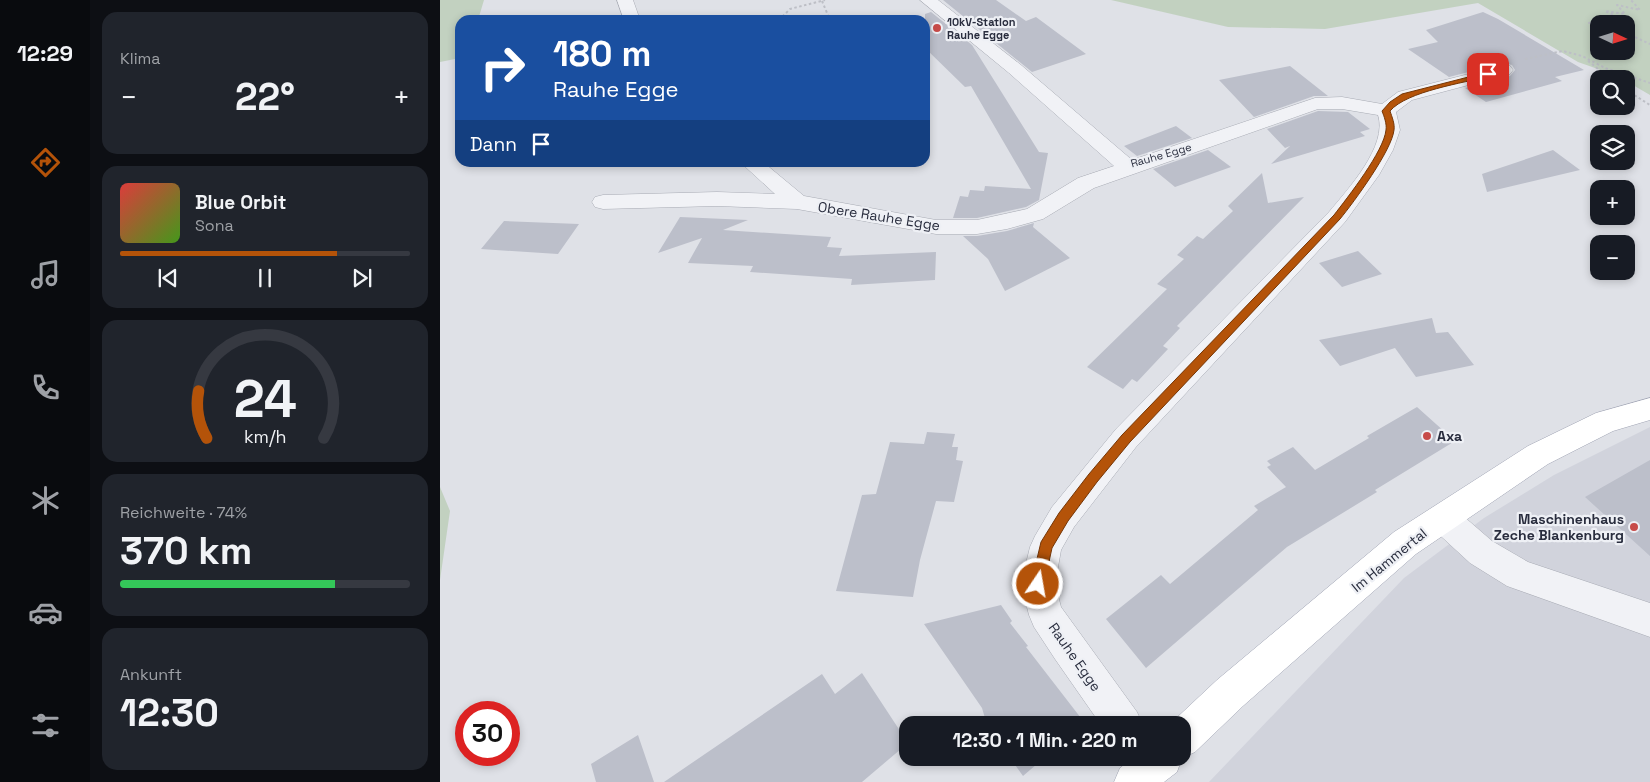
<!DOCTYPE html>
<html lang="de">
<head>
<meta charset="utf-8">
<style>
	body { margin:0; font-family:"Space Grotesk",sans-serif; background:#20242c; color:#f1f3f6; height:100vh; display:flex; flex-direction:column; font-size:19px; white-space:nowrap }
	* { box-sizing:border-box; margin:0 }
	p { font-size:16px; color:#9ea1a6 }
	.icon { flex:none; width:28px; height:28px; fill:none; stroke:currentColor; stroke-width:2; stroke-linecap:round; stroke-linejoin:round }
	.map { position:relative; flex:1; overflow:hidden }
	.side { display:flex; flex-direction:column; gap:12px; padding:12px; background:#0d0f14; width:350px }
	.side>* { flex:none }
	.banner { position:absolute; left:15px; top:15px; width:475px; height:152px; border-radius:15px; box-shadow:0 2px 8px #0003; background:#1a4fa0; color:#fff; overflow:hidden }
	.needle { width:32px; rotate:94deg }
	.buttons { position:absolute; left:1150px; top:15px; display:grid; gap:10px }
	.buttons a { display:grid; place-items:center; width:45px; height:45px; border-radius:10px; background:#171b24; box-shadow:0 2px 8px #0003; font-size:25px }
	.speed { position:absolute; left:15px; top:701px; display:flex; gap:10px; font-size:25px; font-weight:700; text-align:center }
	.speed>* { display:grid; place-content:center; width:65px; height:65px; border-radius:50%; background:#171b24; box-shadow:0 2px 8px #0003; line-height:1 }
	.speed .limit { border:8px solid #d22; background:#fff; color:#111 }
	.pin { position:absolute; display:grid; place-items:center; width:42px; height:42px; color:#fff; margin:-21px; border-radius:10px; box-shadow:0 2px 8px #0006 }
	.me { position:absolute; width:55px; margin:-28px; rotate:12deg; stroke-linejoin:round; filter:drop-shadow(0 0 4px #0008) }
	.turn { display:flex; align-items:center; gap:18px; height:105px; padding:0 15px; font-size:22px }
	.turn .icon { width:65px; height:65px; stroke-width:2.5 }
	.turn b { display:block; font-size:35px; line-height:42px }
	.then { display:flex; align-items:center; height:48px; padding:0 15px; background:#0003; gap:10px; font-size:19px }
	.big { font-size:38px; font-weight:700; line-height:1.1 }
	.side .tile { flex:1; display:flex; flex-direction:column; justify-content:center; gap:8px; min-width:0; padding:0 18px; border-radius:15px; background:#20242c }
	.side .dial { align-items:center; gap:0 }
	.dial svg { height:130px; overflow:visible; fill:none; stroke:#363941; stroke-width:7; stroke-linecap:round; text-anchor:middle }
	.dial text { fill:#f1f3f6; stroke:none }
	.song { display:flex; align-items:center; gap:15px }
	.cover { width:60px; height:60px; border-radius:8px; background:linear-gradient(135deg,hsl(0 70% 55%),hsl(100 70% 35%)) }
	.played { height:5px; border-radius:2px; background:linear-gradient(90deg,#b45309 75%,#363941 75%) }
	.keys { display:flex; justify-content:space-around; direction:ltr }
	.heat { display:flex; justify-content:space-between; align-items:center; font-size:28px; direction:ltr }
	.charge { height:8px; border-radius:4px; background:linear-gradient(90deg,#34c759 74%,#363941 0) }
	.trip { position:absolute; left:459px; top:716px; width:292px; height:50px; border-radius:15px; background:#171b24; box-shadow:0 2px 8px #0003; font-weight:700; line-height:50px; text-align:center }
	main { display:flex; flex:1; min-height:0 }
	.tabs { display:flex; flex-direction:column; width:90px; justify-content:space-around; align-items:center; background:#090b0e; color:#9ea1a6 }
	.tabs .icon { width:35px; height:35px }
	.tabs .active { color:#b45309 }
	.tabs b { font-size:22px; color:#f1f3f6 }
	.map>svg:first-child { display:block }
</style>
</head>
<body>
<main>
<nav class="tabs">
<b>12:29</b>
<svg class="icon active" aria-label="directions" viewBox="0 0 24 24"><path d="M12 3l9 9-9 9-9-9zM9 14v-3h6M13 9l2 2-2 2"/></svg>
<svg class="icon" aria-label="music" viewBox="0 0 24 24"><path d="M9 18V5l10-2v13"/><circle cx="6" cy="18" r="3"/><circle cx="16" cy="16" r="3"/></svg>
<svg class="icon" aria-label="phone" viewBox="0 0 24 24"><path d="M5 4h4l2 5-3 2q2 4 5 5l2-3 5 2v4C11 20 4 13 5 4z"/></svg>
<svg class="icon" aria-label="climate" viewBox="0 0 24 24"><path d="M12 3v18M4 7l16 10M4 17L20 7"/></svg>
<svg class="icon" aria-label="car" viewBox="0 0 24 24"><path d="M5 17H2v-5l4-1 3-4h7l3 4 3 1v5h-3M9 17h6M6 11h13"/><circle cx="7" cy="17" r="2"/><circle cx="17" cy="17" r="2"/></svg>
<svg class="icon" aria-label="filters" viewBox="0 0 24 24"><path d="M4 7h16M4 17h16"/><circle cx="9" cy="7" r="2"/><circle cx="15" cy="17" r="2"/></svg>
</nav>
<section class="side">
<div class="tile"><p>Klima</p>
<div class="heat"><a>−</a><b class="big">22°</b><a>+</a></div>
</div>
<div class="tile">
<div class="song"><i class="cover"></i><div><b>Blue Orbit</b><p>Sona</p></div></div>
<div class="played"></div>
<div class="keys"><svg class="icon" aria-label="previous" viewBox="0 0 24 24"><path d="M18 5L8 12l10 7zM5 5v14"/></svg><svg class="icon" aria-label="pause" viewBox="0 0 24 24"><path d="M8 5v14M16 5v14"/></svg><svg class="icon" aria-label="next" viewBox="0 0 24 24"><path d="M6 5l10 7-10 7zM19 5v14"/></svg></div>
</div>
<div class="tile dial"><svg viewBox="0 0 100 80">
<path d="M14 69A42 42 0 1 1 86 69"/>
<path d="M14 69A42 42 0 0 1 9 40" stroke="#b45309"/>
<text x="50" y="56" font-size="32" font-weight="700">24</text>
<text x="50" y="72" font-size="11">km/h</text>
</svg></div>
<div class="tile"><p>Reichweite · 74%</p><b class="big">370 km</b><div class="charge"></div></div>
<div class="tile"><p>Ankunft</p><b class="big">12:30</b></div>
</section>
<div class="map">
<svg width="1210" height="782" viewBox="0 0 1210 782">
	<rect width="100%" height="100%" fill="#dfe1e7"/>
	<path fill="#d1d3dc" d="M 1210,427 L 1210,782 L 769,782 L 964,578 L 1044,518 L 1114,475 Z"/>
	<path fill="#c2d1c0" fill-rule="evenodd" d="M 0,0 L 44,0 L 38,20 L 20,20 L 20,58 L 0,62 Z
		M 671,0 L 1210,0 L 1210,95 L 1186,81 L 1186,79 L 1138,62 L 1038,3 L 885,29 L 788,27 ZM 1159,24 L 1186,24 L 1186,51 L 1159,51 Z
		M 0,487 L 10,511 L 0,580 Z"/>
	<path fill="#bcbfca" d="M 503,0 L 556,0 L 586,21 L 596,17 L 646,54 L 592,72 Z
		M 491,12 L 532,45 L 599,152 L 608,153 L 599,200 L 586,207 L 537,218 L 513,218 L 520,196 L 528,197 L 530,190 L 544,191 L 545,186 L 591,189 L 531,86 L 525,87 L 485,48 L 485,14 Z
		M 1043,12 L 1058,19 L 1144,70 L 1115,77 L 1122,81 L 1046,102 L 1025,88 L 1070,76 L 1075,70 L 1072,65 L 1064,63 L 1009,77 L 968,49 L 998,42 L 986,30 Z
		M 850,66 L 888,96 L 874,96 L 814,117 L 779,80 Z
		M 878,111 L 908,112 L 930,129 L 920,132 L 925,136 L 831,164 L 850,146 L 845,148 L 827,129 Z
		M 736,126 L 752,138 L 697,156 L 684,146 Z
		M 768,150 L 791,167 L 735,187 L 713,169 Z
		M 1113,150 L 1140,170 L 1047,192 L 1042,174 Z
		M 822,173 L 828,203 L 864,197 L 737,326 L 740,328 L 723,346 L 728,349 L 697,382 L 692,379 L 683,389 L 647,367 L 727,289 L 717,284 L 744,259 L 737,255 L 757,236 L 763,239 L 793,211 L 788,206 Z
		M 240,217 L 308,220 L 283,230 L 391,237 L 387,247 L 402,248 L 399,256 L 496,252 L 495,280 L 411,285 L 412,279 L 310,272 L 313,266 L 248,263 L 262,238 L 218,253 Z
		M 64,221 L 139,224 L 118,254 L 41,249 Z
		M 594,223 L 593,227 L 630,258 L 565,291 L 548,259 L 523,236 L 537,236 L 567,231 Z
		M 918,251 L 942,274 L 902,287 L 879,263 Z
		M 992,318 L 996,333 L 1008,332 L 1034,365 L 976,377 L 955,348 L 900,366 L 879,340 Z
		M 977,407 L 1015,441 L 935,490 L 937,492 L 847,547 L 706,668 L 666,619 L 721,575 L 730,584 L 818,510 L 814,506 L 846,487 L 827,467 L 831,465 L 827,461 L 853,447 L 875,470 L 929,438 L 927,436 Z
		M 487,432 L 515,434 L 512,447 L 518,447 L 516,460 L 523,461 L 514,502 L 496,501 L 480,560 L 473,597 L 396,591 L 422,495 L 436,494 L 450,442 L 484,444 Z
		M 1210,460 L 1210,556 L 1145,497 Z
		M 561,605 L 572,621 L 570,623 L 588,646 L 586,647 L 644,722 L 641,725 L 547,725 L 542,708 L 484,624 Z
		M 422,673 L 468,743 L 422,782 L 224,782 L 382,674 L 395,694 Z
		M 198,735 L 214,782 L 156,782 L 151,764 Z
		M 570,758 L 604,758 L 583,776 Z"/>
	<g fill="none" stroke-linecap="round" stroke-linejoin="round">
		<defs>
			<path id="minor" d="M 177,0 L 193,0 L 200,20 L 184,20 Z
				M 480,0 L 498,0 L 581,65 L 692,160 L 875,98 L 902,97 L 942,104 L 958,92 L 1064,65 L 1070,66 L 1073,70 L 1070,74 L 972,100 L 956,112 L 960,130 L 953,150 L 939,175 L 905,222 L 696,447 L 634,527 L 621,550 L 615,584 L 621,607 L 697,712 L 703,725 L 661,725 L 615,659 L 594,627 L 589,615 L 581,584 L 590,547 L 595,536 L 612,507 L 676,429 L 889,212 C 908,189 948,146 938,115 L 902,109 L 878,109 L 654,188 L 603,219 L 567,229 L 537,234 L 496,234 L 357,209 L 277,206 L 163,209 L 155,207 L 152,202 L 155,197 L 163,195 L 277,192 L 335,194 L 300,162 L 323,162 L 364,196 L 496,220 L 537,220 L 587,209 L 638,178 L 674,166 L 569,73 Z
				M 1003,504 L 1014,508 L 1052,541 L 1088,562 L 1210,603 L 1210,637 L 1067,586 L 1030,563 L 992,528 L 987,518 L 992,508 Z"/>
			<path id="major" d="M 1210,398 L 1210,420 L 1173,431 L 1108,464 L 976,554 L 803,706 L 755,752 L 742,758 L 737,772 L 724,782 L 674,782 L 680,768 L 693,758 L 742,758 L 742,725 L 729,725 L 777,680 L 954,532 L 1088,446 L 1156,413 Z"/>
		</defs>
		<use href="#minor" stroke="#a8abb4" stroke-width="1"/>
		<use href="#major" stroke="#9fa3b3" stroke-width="1"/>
		<path stroke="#bdbfc6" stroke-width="2" stroke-dasharray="2.5 2.5" stroke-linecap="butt" d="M 382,1 L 390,20
			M 339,20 L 350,9 L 385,0
			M 1159,25 L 1149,23 L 1168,20 L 1192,24 L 1165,11 L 1185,14 L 1177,5 L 1200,10 L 1191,0
			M 1186,33 L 1210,44
			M 1085,59 L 1123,51 L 1142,56 L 1165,68 L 1210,83
			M 1148,61 L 1171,79
			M 1186,90 L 1210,105"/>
		<use href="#minor" fill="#f1f2f6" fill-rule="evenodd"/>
		<use href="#major" fill="#fff" fill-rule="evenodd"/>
	</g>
	<path fill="#b45309" stroke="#753606" d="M 1048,72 L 1051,74 L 1050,76 C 1024,83 967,91 950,111 C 952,117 955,124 954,130 C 952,150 914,202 900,219 L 690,442 L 657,482 L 628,521 L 612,548 L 603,589 L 598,591 L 593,589 L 591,584 L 601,542 L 619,513 L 649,474 L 682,435 L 894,215 C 908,197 944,151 946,130 C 947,124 944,116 942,111 L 950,102 L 962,94 Z"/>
	<g fill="#c74b49" stroke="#eef0f5" stroke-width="2">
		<circle cx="497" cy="28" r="5"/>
		<circle cx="987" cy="436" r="5"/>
		<circle cx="1194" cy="527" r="5"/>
	</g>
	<g text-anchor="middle" stroke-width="4.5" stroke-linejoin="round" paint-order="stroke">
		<g font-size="11" font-weight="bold" fill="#292d3e" stroke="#eef0f5" text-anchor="start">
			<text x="507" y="26">10kV-Station<tspan x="507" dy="13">Rauhe Egge</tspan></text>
		</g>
		<g font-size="11" fill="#292d3e" stroke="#eef0f5">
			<text transform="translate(721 155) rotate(-16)" y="4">Rauhe Egge</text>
		</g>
		<g font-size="14" fill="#292d3e" stroke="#eef0f5">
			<text transform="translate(439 216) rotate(9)" y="5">Obere Rauhe Egge</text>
			<text transform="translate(949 560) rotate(-39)" y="5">Im Hammertal</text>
			<text transform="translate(635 657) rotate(55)" y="5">Rauhe Egge</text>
		</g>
		<g font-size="14" font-weight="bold" fill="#292d3e" stroke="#eef0f5" text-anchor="start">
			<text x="997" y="441">Axa</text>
			<text x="1184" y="524" text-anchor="end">Maschinenhaus<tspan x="1184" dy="16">Zeche Blankenburg</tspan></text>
		</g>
	</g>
</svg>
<div class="buttons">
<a><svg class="needle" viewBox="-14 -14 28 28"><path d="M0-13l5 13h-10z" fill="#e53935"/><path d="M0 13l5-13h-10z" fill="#9ea1a6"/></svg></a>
<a><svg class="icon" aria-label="search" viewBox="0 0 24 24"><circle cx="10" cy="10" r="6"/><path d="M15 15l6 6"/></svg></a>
<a><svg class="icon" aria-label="layers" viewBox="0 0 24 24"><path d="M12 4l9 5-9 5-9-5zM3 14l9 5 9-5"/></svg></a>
<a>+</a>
<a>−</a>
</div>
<div class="speed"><div class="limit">30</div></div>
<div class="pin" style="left:1048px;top:74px;background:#d93025"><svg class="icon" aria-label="arrive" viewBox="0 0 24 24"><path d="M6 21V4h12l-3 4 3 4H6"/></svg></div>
<svg class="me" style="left:598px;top:584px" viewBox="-20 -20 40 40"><circle r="17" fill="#b45309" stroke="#fff" stroke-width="3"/><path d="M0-11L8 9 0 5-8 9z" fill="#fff"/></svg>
<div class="trip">12:30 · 1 Min. · 220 m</div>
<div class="banner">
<div class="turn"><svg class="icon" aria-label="right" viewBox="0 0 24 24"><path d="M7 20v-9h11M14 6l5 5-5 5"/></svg><div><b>180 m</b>Rauhe Egge</div></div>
<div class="then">Dann<svg class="icon" aria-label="arrive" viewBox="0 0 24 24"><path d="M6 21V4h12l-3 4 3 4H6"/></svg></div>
</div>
</div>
</main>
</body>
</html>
